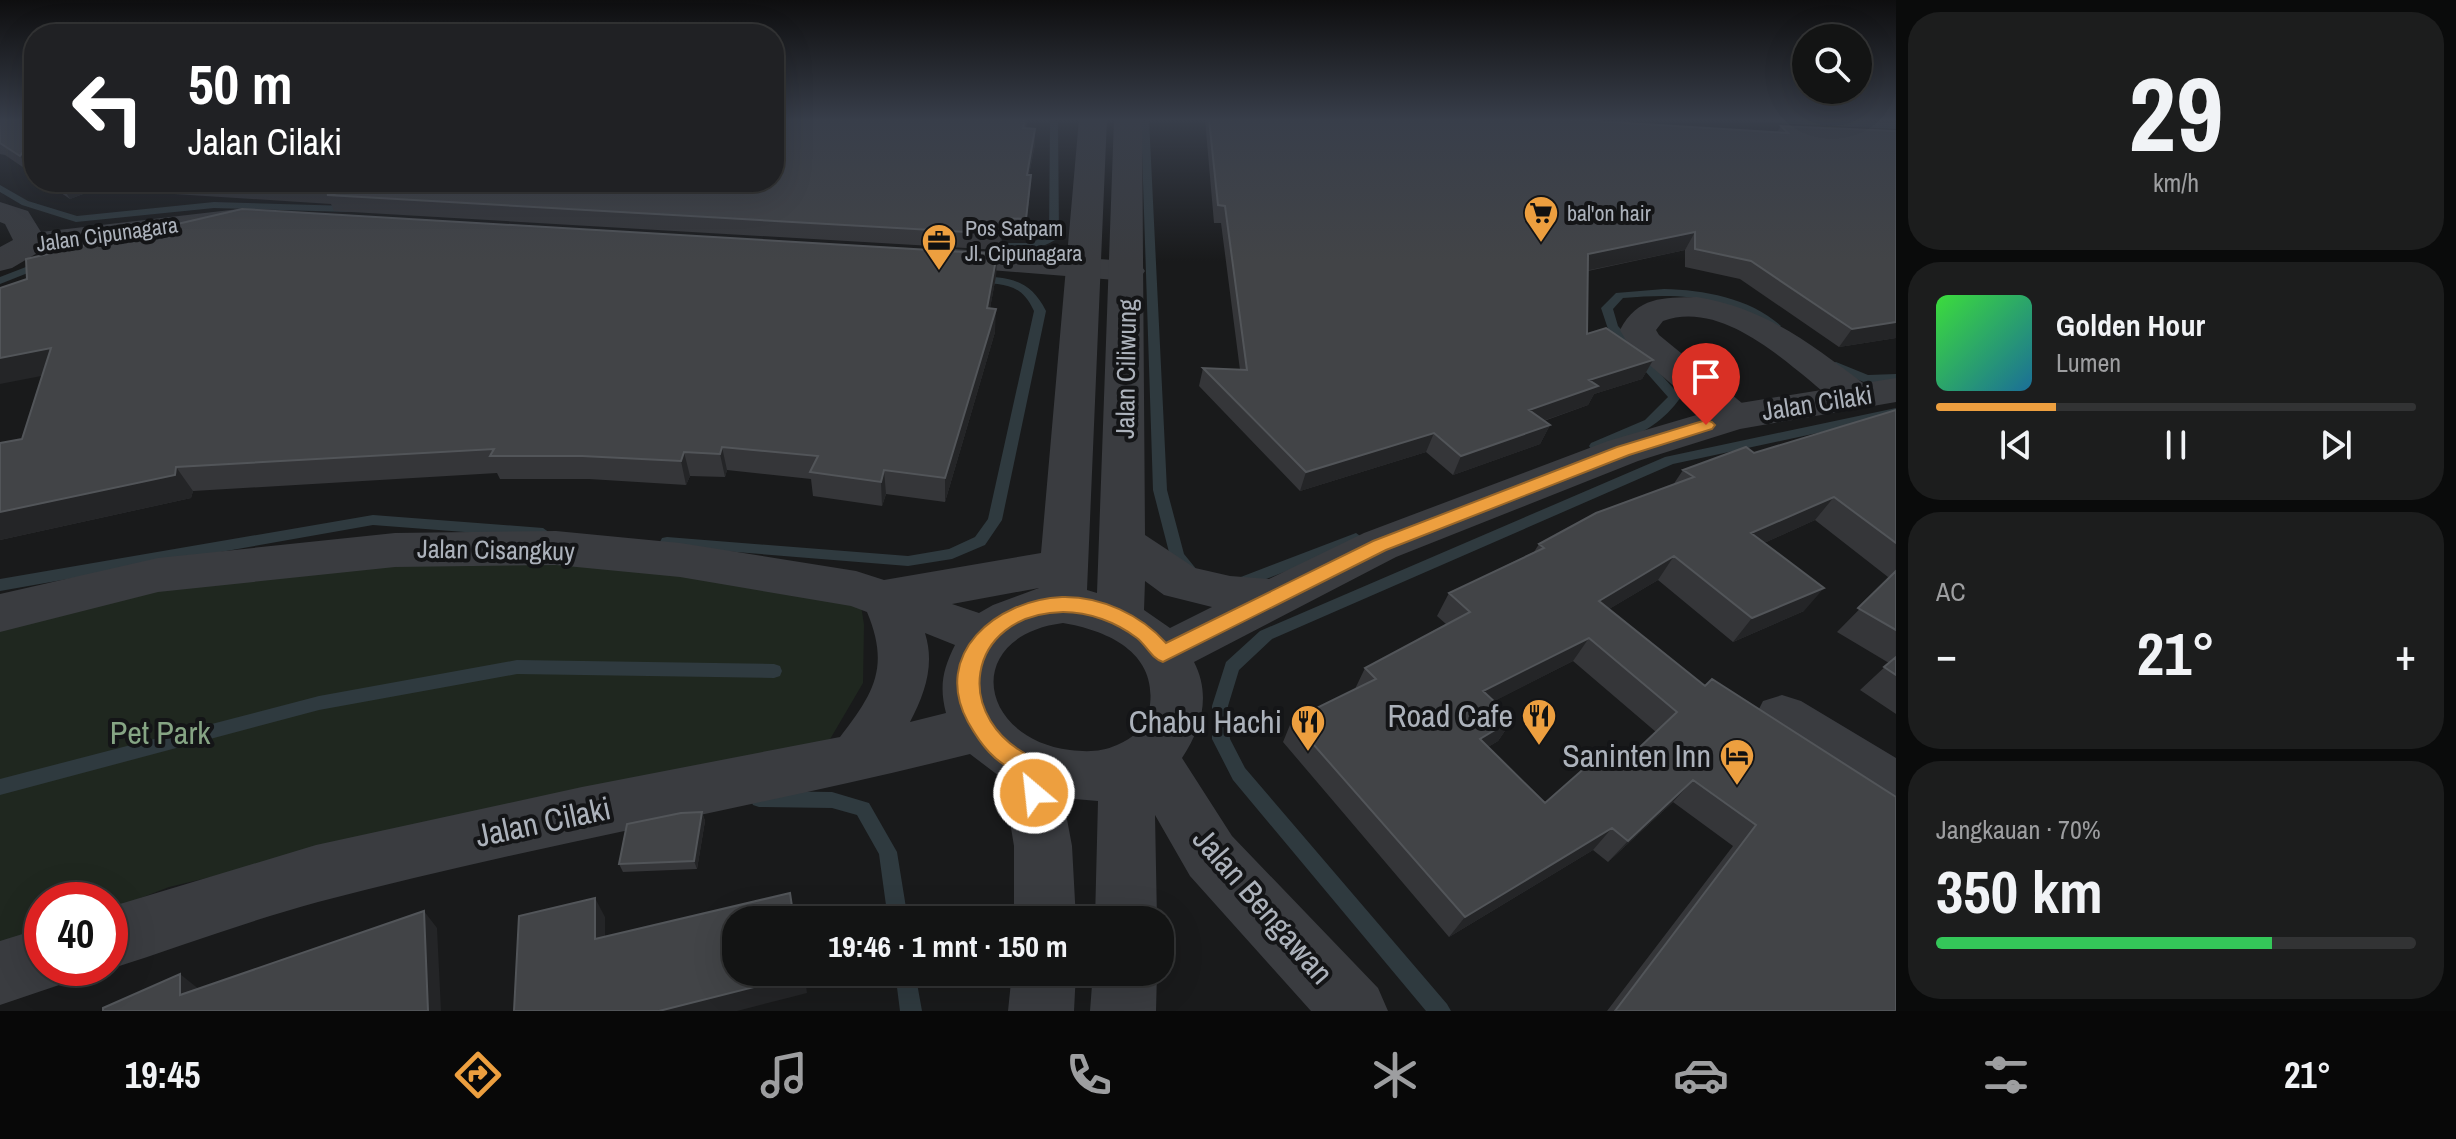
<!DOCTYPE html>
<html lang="id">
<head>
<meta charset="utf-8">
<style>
	body { margin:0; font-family:"Archivo Narrow",sans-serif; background:#1c1d1d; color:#f1f3f6; height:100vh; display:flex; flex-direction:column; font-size:30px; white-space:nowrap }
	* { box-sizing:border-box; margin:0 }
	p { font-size:26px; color:#9d9ea0 }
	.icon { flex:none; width:44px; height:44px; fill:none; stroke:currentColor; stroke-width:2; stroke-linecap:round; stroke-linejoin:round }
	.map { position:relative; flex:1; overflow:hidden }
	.panel { display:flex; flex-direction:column; gap:12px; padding:12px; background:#0a0b0b; width:560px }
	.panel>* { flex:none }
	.top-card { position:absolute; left:24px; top:24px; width:760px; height:168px; border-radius:32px; box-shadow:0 8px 32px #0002,0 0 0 2px #323334; background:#202124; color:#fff; overflow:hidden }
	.tools { position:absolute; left:1792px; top:24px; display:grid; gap:16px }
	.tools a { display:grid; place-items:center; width:80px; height:80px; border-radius:50%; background:#131414; box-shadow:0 8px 32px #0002,0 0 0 2px #323334; font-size:40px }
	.speed { position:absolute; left:24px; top:882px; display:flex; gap:16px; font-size:40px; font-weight:700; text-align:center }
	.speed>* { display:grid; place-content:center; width:104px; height:104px; border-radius:50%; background:#131414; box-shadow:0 8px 32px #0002,0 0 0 2px #323334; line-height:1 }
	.speed .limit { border:12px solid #d22; background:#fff; color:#111 }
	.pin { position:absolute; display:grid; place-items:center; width:68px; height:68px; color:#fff; margin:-82px -34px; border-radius:50% 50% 50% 0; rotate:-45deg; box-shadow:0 0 8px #0007 }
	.pin .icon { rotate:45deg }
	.me { position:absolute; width:88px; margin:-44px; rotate:332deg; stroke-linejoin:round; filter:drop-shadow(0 0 6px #0008) }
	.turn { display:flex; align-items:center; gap:28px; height:168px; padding:0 32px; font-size:36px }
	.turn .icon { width:104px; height:104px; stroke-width:2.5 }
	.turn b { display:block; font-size:56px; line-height:68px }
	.big { font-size:60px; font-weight:700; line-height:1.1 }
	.panel .card { flex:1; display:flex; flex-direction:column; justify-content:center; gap:12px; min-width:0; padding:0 28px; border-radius:32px; background:#1c1d1d }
	.panel .dial { align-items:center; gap:0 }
	.dial b { font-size:104px; line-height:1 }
	.song { display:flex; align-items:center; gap:24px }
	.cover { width:96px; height:96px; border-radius:12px; background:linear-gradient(135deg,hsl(120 70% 55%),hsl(200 70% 35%)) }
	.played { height:8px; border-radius:4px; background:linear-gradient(90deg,#ed9f3f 25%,#323334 25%) }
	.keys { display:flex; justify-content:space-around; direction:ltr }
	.heat { display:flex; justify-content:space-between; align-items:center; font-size:44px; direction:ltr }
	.charge { height:12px; border-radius:6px; background:linear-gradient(90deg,#34c759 70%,#323334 0) }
	.trip { position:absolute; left:722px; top:906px; width:452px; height:80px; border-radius:32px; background:#131414; box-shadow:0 8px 32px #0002,0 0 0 2px #323334; font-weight:700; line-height:80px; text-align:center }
	.tabs { display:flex; height:128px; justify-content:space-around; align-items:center; background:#080808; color:#9d9ea0 }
	.tabs .icon { width:56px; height:56px }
	.tabs .current { color:#ed9f3f }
	.tabs b { font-size:36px; color:#f1f3f6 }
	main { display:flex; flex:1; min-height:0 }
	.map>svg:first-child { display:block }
</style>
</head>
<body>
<main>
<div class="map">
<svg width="1896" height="1011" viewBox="0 0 1896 1011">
	<rect width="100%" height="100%" fill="#191a1b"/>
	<path fill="#1f271f" d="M 395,543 L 550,555 L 860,599 L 864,625 L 863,683 L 829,741 L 582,788 L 169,887 L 110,910 L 110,900 L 42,900 L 42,937 L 0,954 L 0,617 Z"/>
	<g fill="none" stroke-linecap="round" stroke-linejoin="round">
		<path fill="#2f3a3f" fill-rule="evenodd" d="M 1050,119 L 1058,119 L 1059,237 C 1038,254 1004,253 978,248 L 977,246 L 982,243 L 1028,243 L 1049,236 Z
			M 1141,119 L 1149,119 L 1167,490 L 1184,554 L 1197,570 L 1195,574 L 1185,574 L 1170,556 L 1153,490 Z
			M 1749,119 L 1812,119 L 1896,123 L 1896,129 L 1753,122 Z
			M 0,185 L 28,201 L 77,216 L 214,202 L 350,206 L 355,209 L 350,212 L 214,208 L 76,222 L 22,205 L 0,192 Z
			M 44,260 L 49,263 L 48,265 L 0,284 L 0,277 Z
			M 976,276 C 1009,277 1030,279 1046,311 L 1002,520 L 985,545 L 952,559 L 908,566 L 662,546 L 660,542 L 662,538 L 667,537 L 908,556 L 949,549 L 975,537 L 988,519 L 1034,311 C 1020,280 1001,286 972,281 L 971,279 Z
			M 1664,289 C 1704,290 1750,298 1781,326 L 1775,329 L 1771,328 C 1717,296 1685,293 1623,298 L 1613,309 L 1618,326 L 1681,397 C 1664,421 1644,433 1617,443 C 1608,446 1601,450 1591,449 L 1589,446 L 1591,443 L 1645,420 L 1668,397 L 1608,329 L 1601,308 L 1616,293 Z
			M 1836,362 L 1868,375 L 1896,374 L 1896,382 L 1866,383 L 1832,369 L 1830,366 L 1832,363 Z
			M 1896,408 L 1896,416 L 1673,464 L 1272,639 L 1239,670 L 1228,706 L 1230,739 L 1245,768 L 1447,1004 L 1451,1011 L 1426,1011 L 1233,780 L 1212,739 L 1212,706 L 1226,662 L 1260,631 L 1665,457 Z
			M 373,515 L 543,528 L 550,533 L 543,538 L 373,525 L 0,591 L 0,579 Z
			M 1356,533 L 1363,538 L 1361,542 L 1243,588 L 1233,588 L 1230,584 L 1233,580 Z
			M 517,660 L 774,664 L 780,666 L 782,671 L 780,676 L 774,678 L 517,674 L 319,710 L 0,795 L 0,779 L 319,696 Z
			M 759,791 L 832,792 L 869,803 L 897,852 L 908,920 L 888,920 L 879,854 L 857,815 L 832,808 L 759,807 L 753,805 L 750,799 L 753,793 Z
			M 895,972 L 915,972 L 922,1011 L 900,1011 Z"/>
		<path fill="#3a3c40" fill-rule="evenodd" d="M 0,202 L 28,211 L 41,232 L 239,209 L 250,211 L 255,218 L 250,225 L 239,227 L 39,252 L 12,268 L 0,271 L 0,247 L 13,240 L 5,224 L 0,222 Z
			M 939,248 L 1128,261 L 1140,264 L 1145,271 L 1140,278 L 1128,281 L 927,265 L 922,258 L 927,251 Z
			M 1697,297 C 1768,309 1810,344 1867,386 L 1873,395 L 1867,404 C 1858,406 1852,408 1843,404 C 1830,400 1818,387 1808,379 C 1770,348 1715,302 1663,321 L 1656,330 L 1659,335 L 1748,408 L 1754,417 L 1748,426 L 1734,430 L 1720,426 L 1631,349 L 1620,330 C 1638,296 1662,298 1697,297 Z
			M 1782,695 L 1801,701 L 1896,758 L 1896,813 L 1876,806 L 1763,733 L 1755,717 L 1763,701 Z"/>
		<path fill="#3a3c40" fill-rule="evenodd" d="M 1079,119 L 1107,119 L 1087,590 L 1097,593 L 1114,119 L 1142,119 L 1145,535 L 1195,568 L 1230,576 L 1269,579 L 1364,533 L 1608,441 L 1734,404 L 1896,378 L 1896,402 L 1740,429 L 1638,461 L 1396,557 L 1194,662 C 1211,695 1202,728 1182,758 L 1232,836 L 1378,988 L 1388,1011 L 1311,1011 L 1190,876 L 1155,815 L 1157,920 L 1095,920 L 1098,801 L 1063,798 L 1072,846 L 1076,920 L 1014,920 L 1014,846 L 1003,779 L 970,754 C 754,808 534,845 318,902 C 248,921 179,947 110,969 L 107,968 L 110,968 L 110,907 L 316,845 L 582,787 L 840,737 C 874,693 890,667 867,612 L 851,606 L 680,577 L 556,565 L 395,567 L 158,592 L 0,632 L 0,594 L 158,558 L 395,533 L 556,531 L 680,543 L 856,571 L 884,580 L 1041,553 ZM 1145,581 L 1164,595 L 1212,607 L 1170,628 L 1144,610 ZM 1039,588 L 993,605 L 979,613 L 952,604 ZM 1063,623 C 1110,631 1160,654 1149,711 C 1145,728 1133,738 1117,745 C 1101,752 1087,752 1070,750 C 977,738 962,636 1063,623 ZM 925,633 L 955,645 C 943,669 939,686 946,713 L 910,722 C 925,693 935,665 925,633 Z
			M 42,928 L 42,968 L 71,968 L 65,983 L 0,1005 L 0,941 Z
			M 1012,972 L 1076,972 L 1074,1011 L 1008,1011 Z
			M 1093,972 L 1157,972 L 1156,1011 L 1090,1011 Z"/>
	</g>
	<path fill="#353639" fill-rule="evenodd" d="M 0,119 L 34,119 L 34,172 L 32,169 L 30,172 L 5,155 L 0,154 Z
		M 774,119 L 1028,119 L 1026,128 L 1035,129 L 1035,144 L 1029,175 L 1031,175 L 1030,190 L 1025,234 L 1003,234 L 1000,250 L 334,211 L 331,204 L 96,189 L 70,199 L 45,182 L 774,182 Z
		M 1205,119 L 1562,119 L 1777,132 L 1781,126 L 1896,131 L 1896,338 L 1839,347 L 1740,279 L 1685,267 L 1685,250 L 1588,271 L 1587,334 L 1653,360 L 1642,379 L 1594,394 L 1588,405 L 1544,421 L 1550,425 L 1540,444 L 1453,475 L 1426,452 L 1300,491 L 1199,386 L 1203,368 L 1240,370 L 1221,223 L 1214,223 Z
		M 997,254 L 996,276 L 990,308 L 995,332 L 945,502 L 886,494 L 882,506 L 813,496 L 811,479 L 727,470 L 725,477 L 690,476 L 686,485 L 589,479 L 500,479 L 497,473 L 193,491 L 191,498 L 0,540 L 0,443 L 22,439 L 42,376 L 0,288 Z
		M 1896,410 L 1896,714 L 1860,690 L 1889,663 L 1837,632 L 1892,576 L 1888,577 L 1815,520 L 1764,543 L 1804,611 L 1733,642 L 1658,580 L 1609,609 L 1896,1011 L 1607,1011 L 1733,846 L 1673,802 L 1608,862 L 1593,850 L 1449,937 L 1283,742 L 1292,720 L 1355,689 L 1365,668 L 1446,624 L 1437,616 L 1449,593 L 1534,552 L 1539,544 L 1673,485 L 1683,470 L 1754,453 ZM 1573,661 L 1656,732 L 1622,764 L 1545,803 L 1488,747 L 1498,741 L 1513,719 L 1494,701 Z
		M 702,812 L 705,821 L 697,869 L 623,872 L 619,864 Z"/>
	<path fill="#242527" d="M 1035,129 L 1035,144 L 1026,190 L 1027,175 Z
		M 26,148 L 27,161 L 32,169 L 30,172 L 20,156 Z
		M 63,182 L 92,182 L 96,189 L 70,199 L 60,183 Z
		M 1004,218 L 1003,234 L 1000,250 L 1001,234 Z
		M 1695,232 L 1685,250 L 1580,272 L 1588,254 Z
		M 997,254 L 996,276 L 986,330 L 987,308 Z
		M 996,309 L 995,332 L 945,502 L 945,478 Z
		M 1896,322 L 1896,338 L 1839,347 L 1852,329 Z
		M 51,348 L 67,371 L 0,384 L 0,358 Z
		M 1653,360 L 1642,379 L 1594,394 L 1588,405 L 1520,429 L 1529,410 L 1589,380 Z
		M 1550,425 L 1540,444 L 1453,475 L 1461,456 Z
		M 1434,433 L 1426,452 L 1300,491 L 1306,472 Z
		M 722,447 L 727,470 L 725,477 L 720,454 Z
		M 684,452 L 690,476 L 686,485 L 681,461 Z
		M 176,467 L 193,491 L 191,498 L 0,540 L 0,512 Z
		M 884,470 L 886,494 L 882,506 L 881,482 Z
		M 1834,497 L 1815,520 L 1733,557 L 1751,533 Z
		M 1674,556 L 1658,580 L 1584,624 L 1599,601 Z
		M 1824,588 L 1804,611 L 1733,642 L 1752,618 Z
		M 1589,638 L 1573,661 L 1469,714 L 1483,691 Z
		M 1513,719 L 1498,741 L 1465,761 L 1480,739 Z
		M 1693,780 L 1673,802 L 1608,862 L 1628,841 Z
		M 702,812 L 705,821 L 697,869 L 694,861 Z
		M 1612,828 L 1593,850 L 1449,937 L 1465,917 Z
		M 595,898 L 605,917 L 605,957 L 595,939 Z
		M 424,911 L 437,928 L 441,1011 L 428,1011 Z
		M 802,972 L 804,972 L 807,993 L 737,1011 L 659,1011 Z
		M 180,974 L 200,990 L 180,995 Z"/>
	<path fill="#424447" stroke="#525559" stroke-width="2" fill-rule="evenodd" d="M 0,119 L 34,119 L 34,166 L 27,161 L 26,148 L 20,156 L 0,143 Z
		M 774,119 L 1025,119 L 1023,128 L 1035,129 L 1027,175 L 1031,175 L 1026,219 L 1004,218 L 1001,234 L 327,195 L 351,190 L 224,182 L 774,182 Z
		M 1209,119 L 1563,119 L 1788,133 L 1781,126 L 1896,131 L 1896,322 L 1852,329 L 1751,261 L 1695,249 L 1695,232 L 1588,254 L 1587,334 L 1606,328 L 1653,360 L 1589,380 L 1598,386 L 1529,410 L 1550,425 L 1461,456 L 1434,433 L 1306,472 L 1203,368 L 1247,370 L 1225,206 L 1218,205 Z
		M 242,209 L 997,254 L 987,308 L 996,309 L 945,478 L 884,470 L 881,482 L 810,472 L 818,456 L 722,447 L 720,454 L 684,452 L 681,461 L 582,456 L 490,456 L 494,449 L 176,467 L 175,475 L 0,512 L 0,443 L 22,439 L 51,348 L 0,358 L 0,288 L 27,279 L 26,259 Z
		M 1896,410 L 1896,543 L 1834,497 L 1751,533 L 1824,588 L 1752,618 L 1674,556 L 1599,601 L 1705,686 L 1712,679 L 1896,797 L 1896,1011 L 1615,1011 L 1756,825 L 1693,780 L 1628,841 L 1612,828 L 1465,917 L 1292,720 L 1376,679 L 1365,668 L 1470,612 L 1449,593 L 1544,548 L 1539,544 L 1596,513 L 1694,477 L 1683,470 L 1746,447 L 1754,453 ZM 1589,638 L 1677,712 L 1622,764 L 1604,751 L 1545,803 L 1480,739 L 1513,719 L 1483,691 Z
		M 1896,571 L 1896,630 L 1858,608 Z
		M 1896,657 L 1896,675 L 1884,667 Z
		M 702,812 L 694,861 L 619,864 L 627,824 L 681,813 Z
		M 790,893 L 794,920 L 736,920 L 736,972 L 802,972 L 802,975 L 659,1011 L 514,1011 L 519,916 L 595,898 L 595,939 Z
		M 424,911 L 428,1011 L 103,1011 L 103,1008 L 180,974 L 180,995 Z"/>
	<linearGradient id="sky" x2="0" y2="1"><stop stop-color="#0e0e0f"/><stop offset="0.46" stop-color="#383e4a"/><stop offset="1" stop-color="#383e4a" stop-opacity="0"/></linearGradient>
	<rect width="1896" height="261" fill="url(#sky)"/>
	<path fill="#ed9f3f" stroke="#9a6729" stroke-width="2" d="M 1706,420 L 1712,422 L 1715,425 L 1712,429 L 1629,455 L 1386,550 L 1163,662 C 1151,658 1147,646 1137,638 C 1116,622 1089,612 1063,612 C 965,614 949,722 1038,760 L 1046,793 L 1042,800 L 1034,803 L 1026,800 L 1019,773 C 994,762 981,745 968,722 C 931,654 996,600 1062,597 C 1101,596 1141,615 1166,643 L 1373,541 L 1617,447 Z"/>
	<defs>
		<symbol id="supermarket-pin" viewBox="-11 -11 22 30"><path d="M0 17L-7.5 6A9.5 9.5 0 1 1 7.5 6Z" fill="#ed9f3f" stroke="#141517"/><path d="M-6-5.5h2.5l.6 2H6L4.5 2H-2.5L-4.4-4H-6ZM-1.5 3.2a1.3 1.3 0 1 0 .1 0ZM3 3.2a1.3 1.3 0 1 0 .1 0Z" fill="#111"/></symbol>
		<symbol id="office-pin" viewBox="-11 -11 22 30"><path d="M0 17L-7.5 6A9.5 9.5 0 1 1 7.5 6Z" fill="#ed9f3f" stroke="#141517"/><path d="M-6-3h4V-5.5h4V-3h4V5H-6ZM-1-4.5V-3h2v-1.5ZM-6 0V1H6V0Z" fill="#111"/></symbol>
		<symbol id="restaurant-pin" viewBox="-11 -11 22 30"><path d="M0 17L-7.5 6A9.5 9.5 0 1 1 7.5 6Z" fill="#ed9f3f" stroke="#141517"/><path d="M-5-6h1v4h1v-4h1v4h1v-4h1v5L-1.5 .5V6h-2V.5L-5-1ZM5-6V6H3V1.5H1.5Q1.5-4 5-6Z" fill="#111"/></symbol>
		<symbol id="hotel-pin" viewBox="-11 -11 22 30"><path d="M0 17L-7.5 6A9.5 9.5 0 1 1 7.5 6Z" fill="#ed9f3f" stroke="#141517"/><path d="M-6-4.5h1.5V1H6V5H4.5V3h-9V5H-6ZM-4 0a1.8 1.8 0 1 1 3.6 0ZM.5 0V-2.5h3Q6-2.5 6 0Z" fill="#111"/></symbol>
	</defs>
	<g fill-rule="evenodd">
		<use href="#supermarket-pin" x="1521" y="193" width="40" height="54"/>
		<use href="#office-pin" x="919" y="221" width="40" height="54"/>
		<use href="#restaurant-pin" x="1519" y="696" width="40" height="54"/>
		<use href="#restaurant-pin" x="1288" y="702" width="40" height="54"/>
		<use href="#hotel-pin" x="1717" y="736" width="40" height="54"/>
	</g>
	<g text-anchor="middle" stroke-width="8" stroke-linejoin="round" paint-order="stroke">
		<g font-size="22" fill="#acb2bb" stroke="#141517" text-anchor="start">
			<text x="1567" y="221">bal'on hair</text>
			<text x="965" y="236">Pos Satpam<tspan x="965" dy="25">Jl. Cipunagara</tspan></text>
		</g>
		<g font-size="22" fill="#acb2bb" stroke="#141517">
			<text transform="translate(107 234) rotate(-8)" y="8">Jalan Cipunagara</text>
		</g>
		<g font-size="26" fill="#acb2bb" stroke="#141517">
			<text transform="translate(1126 369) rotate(-89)" y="9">Jalan Ciliwung</text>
			<text transform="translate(1817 403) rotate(-9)" y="9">Jalan Cilaki</text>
			<text transform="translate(496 550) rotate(1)" y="9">Jalan Cisangkuy</text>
		</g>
		<g font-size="32" fill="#acb2bb" stroke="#141517" text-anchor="end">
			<text x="1513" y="727">Road Cafe</text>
			<text x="1282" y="733">Chabu Hachi</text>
			<text x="1711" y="767">Saninten Inn</text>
		</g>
		<g font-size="32" fill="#86a584" stroke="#141517">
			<text x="160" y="744">Pet Park</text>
		</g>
		<g font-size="32" fill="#acb2bb" stroke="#141517">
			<text transform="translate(543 822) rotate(-12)" y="11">Jalan Cilaki</text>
			<text transform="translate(1263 906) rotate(49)" y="11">Jalan Bengawan</text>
		</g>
	</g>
</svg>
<div class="tools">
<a><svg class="icon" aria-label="search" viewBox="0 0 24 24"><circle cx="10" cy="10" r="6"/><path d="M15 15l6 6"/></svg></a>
</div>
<div class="speed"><div class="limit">40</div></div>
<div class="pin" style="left:1706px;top:425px;background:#d93025"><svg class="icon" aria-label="arrive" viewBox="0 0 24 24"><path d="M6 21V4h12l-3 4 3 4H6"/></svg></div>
<svg class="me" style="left:1034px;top:793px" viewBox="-20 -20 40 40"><circle r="17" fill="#ed9f3f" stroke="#fff" stroke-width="3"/><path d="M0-11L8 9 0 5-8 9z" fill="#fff"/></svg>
<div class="trip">19:46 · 1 mnt · 150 m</div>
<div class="top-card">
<div class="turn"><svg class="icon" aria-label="left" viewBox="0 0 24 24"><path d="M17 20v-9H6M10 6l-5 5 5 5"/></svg><div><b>50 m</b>Jalan Cilaki</div></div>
</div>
</div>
<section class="panel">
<div class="card dial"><b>29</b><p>km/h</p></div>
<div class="card">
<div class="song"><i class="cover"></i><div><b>Golden Hour</b><p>Lumen</p></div></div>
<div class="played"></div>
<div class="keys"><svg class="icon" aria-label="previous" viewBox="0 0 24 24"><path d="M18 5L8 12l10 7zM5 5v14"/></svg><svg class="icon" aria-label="pause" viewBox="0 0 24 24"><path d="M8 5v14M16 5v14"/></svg><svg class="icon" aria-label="next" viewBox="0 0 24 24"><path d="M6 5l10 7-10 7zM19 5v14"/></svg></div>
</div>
<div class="card"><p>AC</p>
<div class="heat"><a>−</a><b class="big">21°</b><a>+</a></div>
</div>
<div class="card"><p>Jangkauan · 70%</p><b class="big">350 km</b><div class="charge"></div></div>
</section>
</main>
<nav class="tabs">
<b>19:45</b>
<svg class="icon current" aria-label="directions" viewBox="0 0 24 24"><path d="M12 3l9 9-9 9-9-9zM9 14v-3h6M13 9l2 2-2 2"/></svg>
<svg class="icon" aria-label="music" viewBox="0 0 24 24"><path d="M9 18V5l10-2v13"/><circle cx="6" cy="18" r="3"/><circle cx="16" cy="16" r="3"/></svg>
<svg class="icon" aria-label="phone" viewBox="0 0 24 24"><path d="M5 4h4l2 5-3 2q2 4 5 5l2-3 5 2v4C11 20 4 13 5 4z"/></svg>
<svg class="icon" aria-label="climate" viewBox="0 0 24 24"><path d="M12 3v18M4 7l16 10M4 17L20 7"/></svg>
<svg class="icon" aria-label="car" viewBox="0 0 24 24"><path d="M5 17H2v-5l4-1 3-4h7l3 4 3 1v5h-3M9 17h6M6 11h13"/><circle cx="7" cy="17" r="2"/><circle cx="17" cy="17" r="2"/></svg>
<svg class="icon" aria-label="filters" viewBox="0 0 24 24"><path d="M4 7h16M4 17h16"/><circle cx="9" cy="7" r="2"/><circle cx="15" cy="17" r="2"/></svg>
<b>21°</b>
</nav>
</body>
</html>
